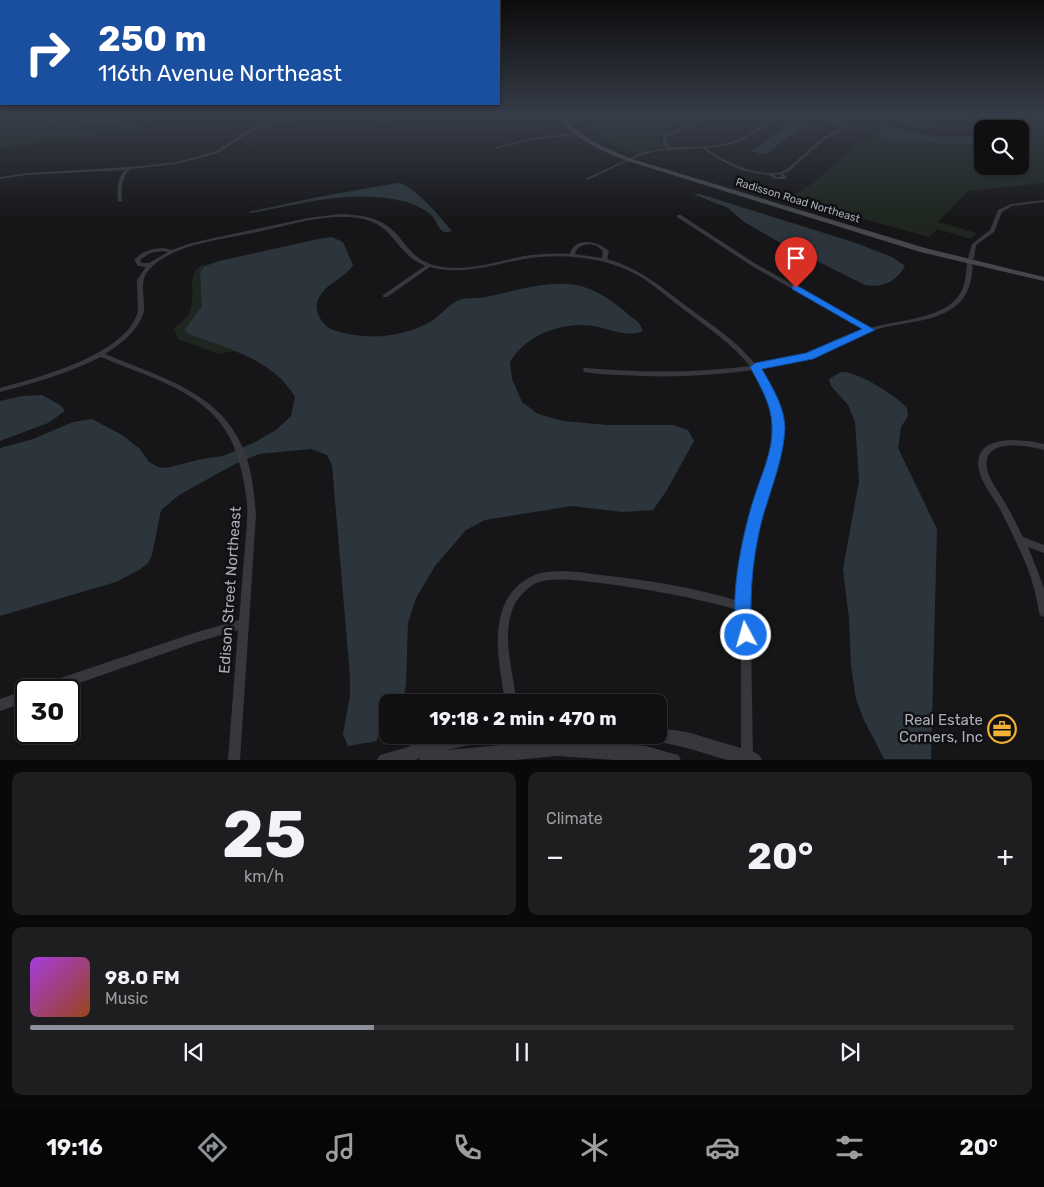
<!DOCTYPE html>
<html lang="en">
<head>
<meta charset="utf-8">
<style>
	body { margin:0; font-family:Rubik,sans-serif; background:#1e1e20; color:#f1f3f6; height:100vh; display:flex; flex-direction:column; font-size:19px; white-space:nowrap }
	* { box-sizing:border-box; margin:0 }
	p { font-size:16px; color:#9c9d9f }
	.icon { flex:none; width:28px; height:28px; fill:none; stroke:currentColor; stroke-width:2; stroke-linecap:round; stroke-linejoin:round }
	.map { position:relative; height:760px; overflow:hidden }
	.details { display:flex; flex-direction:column; gap:12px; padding:12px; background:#09090a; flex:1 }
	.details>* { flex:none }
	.top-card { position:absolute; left:0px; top:0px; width:500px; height:105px; box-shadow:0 1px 4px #0004,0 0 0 1px #303032; background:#1a4fa0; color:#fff; overflow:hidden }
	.buttons { position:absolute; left:974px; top:120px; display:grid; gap:10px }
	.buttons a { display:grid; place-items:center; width:55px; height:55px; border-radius:10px; background:#101012; box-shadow:0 1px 4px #0004,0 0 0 1px #303032; font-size:25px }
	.speed { position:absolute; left:15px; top:679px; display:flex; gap:10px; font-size:25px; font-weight:700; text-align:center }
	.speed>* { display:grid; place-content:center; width:65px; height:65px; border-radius:50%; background:#101012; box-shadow:0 1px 4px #0004,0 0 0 1px #303032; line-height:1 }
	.speed .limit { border:2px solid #111; border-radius:8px; background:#fff; color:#111 }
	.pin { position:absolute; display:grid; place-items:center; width:42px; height:42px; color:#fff; margin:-51px -21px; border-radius:50% 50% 50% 0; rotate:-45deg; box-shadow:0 0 5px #0007 }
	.pin .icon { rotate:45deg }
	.me { position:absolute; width:55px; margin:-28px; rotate:354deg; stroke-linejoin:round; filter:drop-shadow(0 0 4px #0008) }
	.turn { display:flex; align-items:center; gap:18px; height:105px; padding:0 15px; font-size:22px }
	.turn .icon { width:65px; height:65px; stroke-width:2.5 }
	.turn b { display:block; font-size:35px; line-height:42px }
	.big { font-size:38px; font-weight:700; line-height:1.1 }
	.details .widget { flex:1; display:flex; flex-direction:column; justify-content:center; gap:8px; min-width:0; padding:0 18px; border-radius:10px; background:#1e1e20 }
	.details .dial { align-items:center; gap:0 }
	.dial b { font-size:65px; line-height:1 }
	.song { display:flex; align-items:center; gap:15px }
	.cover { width:60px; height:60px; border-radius:8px; background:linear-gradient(135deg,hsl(280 70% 55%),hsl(20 70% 35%)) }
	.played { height:5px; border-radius:2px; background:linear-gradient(90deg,#8c9099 35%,#303032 35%) }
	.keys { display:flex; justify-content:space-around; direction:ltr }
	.heat { display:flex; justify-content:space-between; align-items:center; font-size:28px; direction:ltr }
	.details .tiles { flex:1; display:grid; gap:12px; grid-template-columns:1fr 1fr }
	.widget:last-child { grid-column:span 2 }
	.trip { position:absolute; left:379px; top:694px; width:288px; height:50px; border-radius:10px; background:#101012; box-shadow:0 1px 4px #0004,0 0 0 1px #303032; font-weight:700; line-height:50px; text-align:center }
	.tabs { display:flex; height:80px; justify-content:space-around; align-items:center; background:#060607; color:#9c9d9f }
	.tabs .icon { width:35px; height:35px }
	.tabs .active { color:#8c9099 }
	.tabs b { font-size:22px; color:#f1f3f6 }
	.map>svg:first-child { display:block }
</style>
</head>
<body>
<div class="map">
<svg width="1044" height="760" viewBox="0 0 1044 760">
	<rect width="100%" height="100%" fill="#161618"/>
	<path fill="#1e261f" d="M 0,115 L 163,115 L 138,129 L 0,148 Z
		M 576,115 L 678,115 L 680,117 L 695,118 L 676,126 L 659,138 L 662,147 C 654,149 643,153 635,152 C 616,151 587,129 576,115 Z
		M 1015,115 L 1044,115 L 1044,183 L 968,191 L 938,222 L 977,233 L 971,239 L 937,229 L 930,237 L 789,199 L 813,183 L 860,143 L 873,138 L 877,124 L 921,135 L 982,136 L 982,166 L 1020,166 L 1020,133 L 1026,133 L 1030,127 L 1023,118 Z
		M 204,264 L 205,266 L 200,272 L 203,303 L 189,334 L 236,351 L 218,354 L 178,339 L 174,328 C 180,323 188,318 190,311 C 197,294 184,273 204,264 Z"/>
	<path fill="#2c353c" d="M 90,115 L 144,115 L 98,125 L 85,125 L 84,119 Z
		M 801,121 L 811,124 L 798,130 L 767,153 L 761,154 L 751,151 L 787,126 Z
		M 879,125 L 935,137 L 982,137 L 982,144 L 941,144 L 924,141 L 882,139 L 879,138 L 881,131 Z
		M 398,183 C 414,185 442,219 452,231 C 448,232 445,233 441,230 C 438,227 437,223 435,220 C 430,211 413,203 403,201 C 349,189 303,204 251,213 L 248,212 L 323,196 Z
		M 693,194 L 700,194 L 856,243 L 892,257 L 905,266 C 896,282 883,288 865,285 L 779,242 L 744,222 L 728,208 Z
		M 332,237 L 343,242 L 353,265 C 345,279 322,284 317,303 C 315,313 323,327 333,330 C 365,341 402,338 432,321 C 441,315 449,304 459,300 C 467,297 477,299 485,297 C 512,292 540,282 568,284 C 597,286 617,305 639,323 L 643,331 C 629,338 609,329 594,326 C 562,321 526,335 510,362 L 512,379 L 522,402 L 538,414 L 563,421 L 608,425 L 673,425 L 688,430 L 694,441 L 667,490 L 653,510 L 622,512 L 572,506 L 485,520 L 466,530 L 435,566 L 416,598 L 408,623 L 406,685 L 402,702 L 388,702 L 387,722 L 378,733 L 377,741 L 348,746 L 343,734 L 350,695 L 350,676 L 332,465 L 327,455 L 311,449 L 259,454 L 233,465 L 179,495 L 161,510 L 152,555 L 148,563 L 139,570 L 116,582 L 0,616 L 0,448 L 33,439 L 73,422 L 92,419 L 122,435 L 140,449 L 149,462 L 158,467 L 166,468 L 202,459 L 223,456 L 255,442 L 276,430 L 291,416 L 295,397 C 273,359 228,349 189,334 L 185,329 L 202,306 L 200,272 L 205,266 L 219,261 L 318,239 Z
		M 841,372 C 857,371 897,396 907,408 L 908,416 L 901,427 L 898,448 L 937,529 L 931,759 L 884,759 L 864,720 L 856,699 L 851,666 L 849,619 L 843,569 L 859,481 L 855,422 L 848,405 L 831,386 L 829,379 Z
		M 42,395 L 60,405 L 65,411 L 48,423 L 0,441 L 0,401 L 22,396 Z"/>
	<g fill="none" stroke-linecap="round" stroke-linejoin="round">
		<path stroke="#2c353c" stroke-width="1" d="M 0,129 L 89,115"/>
		<path fill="#37383d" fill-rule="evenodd" d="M 314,115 L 319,115 L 270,125 L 252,131 L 218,153 L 177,164 L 130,169 C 121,179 121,188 122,201 L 120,202 L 118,201 C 117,189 117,179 125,170 L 27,175 L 0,179 L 0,177 L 27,173 L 131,167 L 177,162 L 216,151 L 250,129 L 269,123 Z
			M 368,115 L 372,115 L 386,123 L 383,124 Z
			M 705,115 L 708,115 L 705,120 L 667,137 L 667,143 L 670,147 C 690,147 721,148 739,139 C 759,130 772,115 795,115 L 795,116 L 776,120 L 741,141 L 728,145 L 706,148 C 722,161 765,181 785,170 C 788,169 791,165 794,163 C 803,155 811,147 820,140 C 827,134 836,131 844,128 L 818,115 L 821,115 L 846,125 L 848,128 L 824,140 L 788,172 L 783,173 L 787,178 L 785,179 L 775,179 L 769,175 L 755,173 L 741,170 L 718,159 L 702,148 L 672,150 L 670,151 C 654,145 605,172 588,180 L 585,179 L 643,152 L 666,148 L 663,143 L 664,135 L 703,118 ZM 780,174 L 782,177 L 776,177 L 774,175 Z
			M 803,115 L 808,115 L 790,119 L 788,118 Z
			M 886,115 C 895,114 904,121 913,123 C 930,127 981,132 994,119 L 989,115 L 992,115 L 998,119 C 997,120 993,124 992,125 C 988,127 981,127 976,127 C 947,131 912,130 886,115 Z
			M 576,133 L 577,135 L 530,140 L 495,149 L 493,148 L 530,138 Z
			M 1044,200 L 1044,202 L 1012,206 L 1002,212 L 994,232 L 976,245 L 974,258 L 973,259 L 969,259 L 968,258 L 972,244 L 990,230 L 998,210 L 1011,204 Z
			M 340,214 C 354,215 368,215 381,222 C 405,234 406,259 437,266 C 466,272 496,262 524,256 C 539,254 554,253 570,254 C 574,236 599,241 609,251 L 607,259 C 640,268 662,288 689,308 C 712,325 738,342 756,365 L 796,359 L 815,352 L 865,330 L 752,266 L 677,217 L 677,215 L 681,215 L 756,264 L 870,328 C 897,320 947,319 961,292 C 966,283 966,272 967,262 L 970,260 L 972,261 C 974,274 969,294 959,303 C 937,324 902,321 875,330 C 850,339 827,353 801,361 C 788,365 773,367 760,369 L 771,387 L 777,400 L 780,412 L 782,424 L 780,446 L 758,526 L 753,548 L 750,573 L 748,606 L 751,639 L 753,760 L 741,759 L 741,639 L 738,610 C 693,597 647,589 600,583 C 580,581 559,577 539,582 C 528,586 517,598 513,608 C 501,638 514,672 516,702 L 505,702 C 501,672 492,638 503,608 C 509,592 521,580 537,574 C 557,568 580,572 601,575 C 647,580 693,587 738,601 C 740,575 743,550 749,525 C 763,470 794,423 753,370 C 710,376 666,378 622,375 C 609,375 596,374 584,372 L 583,370 L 584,368 L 586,368 C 641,373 695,373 750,366 C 733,345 711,330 690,314 C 673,302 658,288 641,277 C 611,259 573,254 538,257 C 501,261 467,277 430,267 L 387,297 L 383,297 L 383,295 L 425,266 C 418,262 411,259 406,253 C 394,241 387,227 370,221 C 337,209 290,225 257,232 C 225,239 170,244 148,271 C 139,282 145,298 144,311 C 139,330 121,344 105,354 C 157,376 219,391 243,448 C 252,469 254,492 256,515 L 240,760 L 228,760 L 238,630 L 194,643 L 59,690 L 37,690 L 39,686 L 43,684 L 194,633 L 239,620 C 241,600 242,579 244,559 C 245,545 247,531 247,517 C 248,506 246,494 244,483 C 238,450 228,425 201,404 C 173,382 133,371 101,357 C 68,373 35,383 0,392 L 0,388 C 37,378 128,354 138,311 L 137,280 L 146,267 L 138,266 L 134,260 L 142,253 L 153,249 L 163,248 L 172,250 L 188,244 L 214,238 L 308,218 ZM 590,244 L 597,246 L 603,251 L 602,258 L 575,254 C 576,247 583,245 590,244 ZM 163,251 L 168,252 L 149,263 L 142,263 L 140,260 L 150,253 Z
			M 1010,440 L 1029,441 L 1044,444 L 1044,450 C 1024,445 978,437 988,473 C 992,484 1000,493 1005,503 C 1012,514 1017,526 1023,537 L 1044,545 L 1044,553 L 1028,547 L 1038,572 L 1044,588 L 1044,617 L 1040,615 L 1039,612 C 1036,593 1031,575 1023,557 C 1016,541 1008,525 1000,509 C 992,495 974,474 979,457 C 983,443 999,441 1010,440 Z
			M 26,690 L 26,702 L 0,711 L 0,699 Z
			M 507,735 L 519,735 L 517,752 L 515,756 L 511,758 L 507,756 L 505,752 Z"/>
		<path fill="#37383d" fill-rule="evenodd" d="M 658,728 L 687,732 L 754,752 L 759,755 L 762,760 L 727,760 L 687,748 L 652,740 L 650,735 L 658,735 Z
			M 448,735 L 489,735 L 487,740 L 482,742 L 447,750 L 557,740 L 646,746 L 678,755 L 681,760 L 614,760 L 557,756 L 515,760 L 419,760 L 420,757 L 416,760 L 377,760 L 380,755 L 405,748 L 424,740 Z"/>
		<path fill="#45474d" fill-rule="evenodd" d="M 557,115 L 561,115 C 580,137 605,148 632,159 L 925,248 L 1044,277 L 1044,281 L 920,252 L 628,161 C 602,151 572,139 557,115 Z"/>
	</g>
	<linearGradient id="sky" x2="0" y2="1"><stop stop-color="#0c0c0d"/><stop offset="0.52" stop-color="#363c48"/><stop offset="1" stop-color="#363c48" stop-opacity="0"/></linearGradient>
	<rect width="1044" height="221" fill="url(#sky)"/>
	<path fill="#1a73e8" stroke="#114b97" d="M 796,285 L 875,330 L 813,359 L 762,369 C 772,387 785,407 785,429 C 783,468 763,504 757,543 C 753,563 751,587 751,608 C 752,619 757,630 752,641 L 746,644 L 740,641 C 726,607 743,532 754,498 C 761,475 773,452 772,427 C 772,405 760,386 750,367 L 755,363 L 806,353 L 862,329 L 792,289 L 792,286 Z"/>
	<defs>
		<symbol id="office-ring" viewBox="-11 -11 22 22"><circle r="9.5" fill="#111113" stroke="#f2b134" stroke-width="1.5"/><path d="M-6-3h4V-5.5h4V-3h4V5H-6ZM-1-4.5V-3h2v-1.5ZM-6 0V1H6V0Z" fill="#f2b134"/></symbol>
	</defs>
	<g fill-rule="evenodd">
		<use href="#office-ring" x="986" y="713" width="32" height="32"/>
	</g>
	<g text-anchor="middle" stroke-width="5" stroke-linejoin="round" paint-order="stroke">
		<g font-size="11" fill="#a8adb8" stroke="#111113">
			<text transform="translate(798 200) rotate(17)" y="4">Radisson Road Northeast</text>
		</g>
		<g font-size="15" fill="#a8adb8" stroke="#111113">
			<text transform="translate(230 590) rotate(-86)" y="5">Edison Street Northeast</text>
		</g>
		<g font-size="15" fill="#a8adb8" stroke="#111113" text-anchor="end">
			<text x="983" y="725">Real Estate<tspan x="983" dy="17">Corners, Inc</tspan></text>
		</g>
	</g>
</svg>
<div class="buttons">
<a><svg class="icon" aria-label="search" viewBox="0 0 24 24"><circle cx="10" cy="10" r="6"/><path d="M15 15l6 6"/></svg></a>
</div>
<div class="speed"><div class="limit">30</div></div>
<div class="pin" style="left:796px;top:288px;background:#d93025"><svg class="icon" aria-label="arrive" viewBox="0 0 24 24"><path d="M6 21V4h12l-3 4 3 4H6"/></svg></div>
<svg class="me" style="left:746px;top:635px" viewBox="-20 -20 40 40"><circle r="17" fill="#1a73e8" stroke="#fff" stroke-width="3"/><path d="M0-11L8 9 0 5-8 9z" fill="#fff"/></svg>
<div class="trip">19:18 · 2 min · 470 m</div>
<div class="top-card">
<div class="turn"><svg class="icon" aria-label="right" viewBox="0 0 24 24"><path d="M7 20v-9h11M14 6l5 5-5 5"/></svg><div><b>250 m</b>116th Avenue Northeast</div></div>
</div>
</div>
<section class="details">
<div class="tiles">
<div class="widget dial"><b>25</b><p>km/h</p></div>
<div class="widget"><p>Climate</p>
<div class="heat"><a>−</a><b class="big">20°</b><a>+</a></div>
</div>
<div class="widget">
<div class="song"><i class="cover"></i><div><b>98.0 FM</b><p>Music</p></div></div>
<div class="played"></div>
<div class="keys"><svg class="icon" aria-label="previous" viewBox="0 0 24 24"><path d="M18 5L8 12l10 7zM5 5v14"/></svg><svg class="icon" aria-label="pause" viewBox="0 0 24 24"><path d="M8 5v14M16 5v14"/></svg><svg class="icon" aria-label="next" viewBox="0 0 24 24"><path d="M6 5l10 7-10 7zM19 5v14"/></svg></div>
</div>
</div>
</section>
<nav class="tabs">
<b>19:16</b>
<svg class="icon active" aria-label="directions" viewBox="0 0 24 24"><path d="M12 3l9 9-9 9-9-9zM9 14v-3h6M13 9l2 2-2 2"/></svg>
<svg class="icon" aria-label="music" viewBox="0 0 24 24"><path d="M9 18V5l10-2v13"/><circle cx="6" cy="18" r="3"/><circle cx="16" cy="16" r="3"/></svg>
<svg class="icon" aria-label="phone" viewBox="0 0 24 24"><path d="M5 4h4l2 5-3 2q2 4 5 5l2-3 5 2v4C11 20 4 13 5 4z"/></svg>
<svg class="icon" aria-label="climate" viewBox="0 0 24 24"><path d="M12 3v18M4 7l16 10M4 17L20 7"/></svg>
<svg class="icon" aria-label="car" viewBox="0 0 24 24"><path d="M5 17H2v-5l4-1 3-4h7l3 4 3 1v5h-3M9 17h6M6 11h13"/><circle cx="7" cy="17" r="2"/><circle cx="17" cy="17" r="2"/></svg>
<svg class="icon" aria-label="filters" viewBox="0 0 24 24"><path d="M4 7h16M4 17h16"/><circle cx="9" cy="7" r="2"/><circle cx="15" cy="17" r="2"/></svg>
<b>20°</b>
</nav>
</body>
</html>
